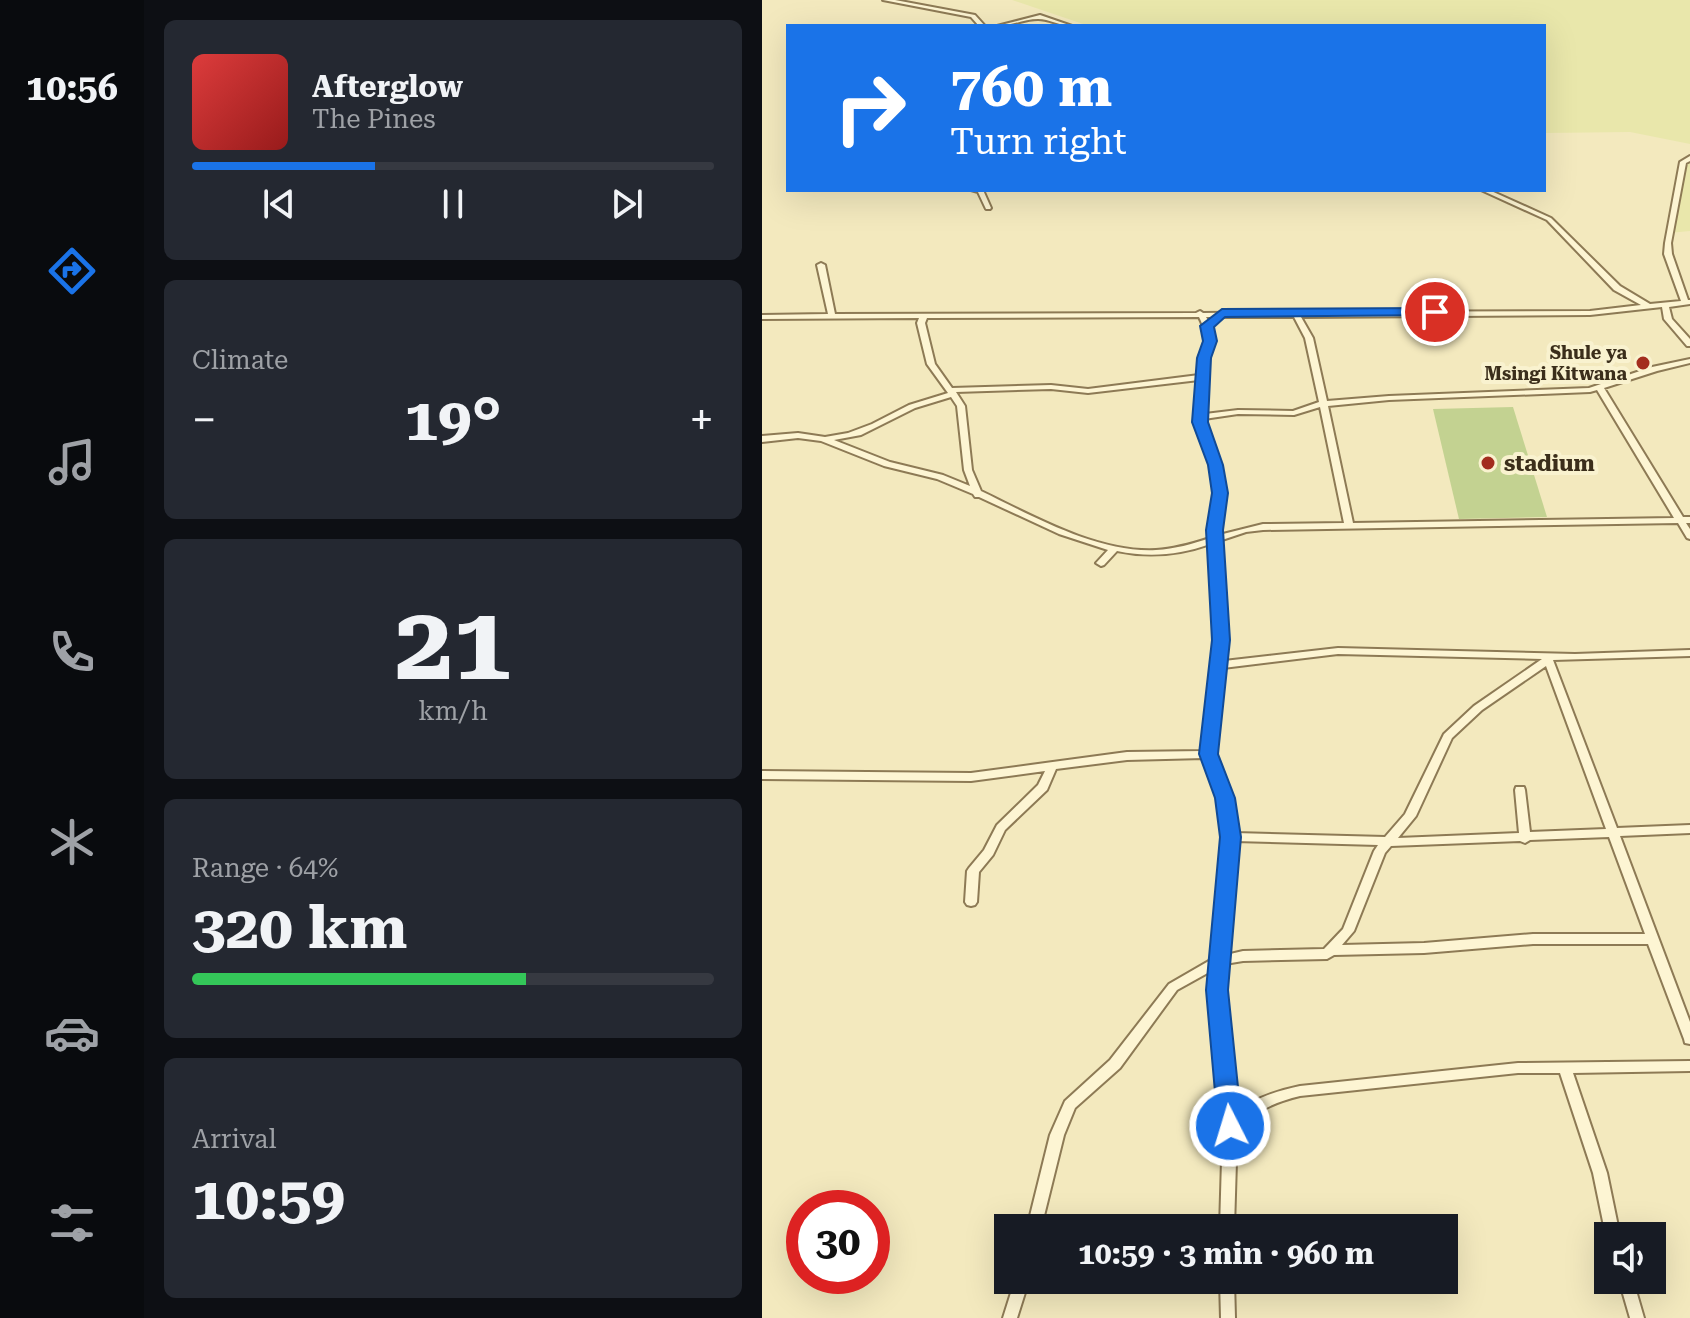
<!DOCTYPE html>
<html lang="en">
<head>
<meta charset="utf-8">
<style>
	body { margin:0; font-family:"Roboto Serif",serif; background:#242831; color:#f1f3f6; height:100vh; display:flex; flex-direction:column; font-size:30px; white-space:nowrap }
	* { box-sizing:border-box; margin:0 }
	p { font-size:26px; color:#9ea1a6 }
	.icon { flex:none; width:44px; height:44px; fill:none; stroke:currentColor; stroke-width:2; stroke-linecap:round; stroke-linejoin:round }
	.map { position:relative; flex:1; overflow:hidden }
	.panel { display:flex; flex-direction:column; gap:20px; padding:20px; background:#0d0f14; width:618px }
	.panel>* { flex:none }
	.top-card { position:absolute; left:24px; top:24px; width:760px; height:168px; border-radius:0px; box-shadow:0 8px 32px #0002; background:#1a73e8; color:#fff; overflow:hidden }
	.buttons { position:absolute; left:832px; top:1222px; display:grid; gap:16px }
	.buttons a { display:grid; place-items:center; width:72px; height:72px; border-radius:0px; background:#171b24; box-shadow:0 8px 32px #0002; font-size:40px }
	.speed { position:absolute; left:24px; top:1190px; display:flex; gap:16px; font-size:40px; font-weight:700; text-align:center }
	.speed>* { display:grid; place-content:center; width:104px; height:104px; border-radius:50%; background:#171b24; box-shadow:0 8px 32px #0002; line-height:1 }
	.speed .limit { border:12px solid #d22; background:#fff; color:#111 }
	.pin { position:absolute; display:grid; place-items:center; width:68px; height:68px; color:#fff; margin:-34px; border:4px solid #fff; border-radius:50%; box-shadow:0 2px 8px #0007 }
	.me { position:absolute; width:88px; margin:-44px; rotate:355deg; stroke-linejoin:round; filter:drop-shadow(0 0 6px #0008) }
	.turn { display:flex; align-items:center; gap:28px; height:168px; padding:0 32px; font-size:36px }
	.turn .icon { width:104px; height:104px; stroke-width:2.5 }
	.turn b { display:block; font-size:56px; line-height:68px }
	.big { font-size:60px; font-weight:700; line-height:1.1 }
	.panel .widget { flex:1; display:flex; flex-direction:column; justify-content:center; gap:12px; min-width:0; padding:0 28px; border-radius:12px; background:#242831 }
	.panel .dial { align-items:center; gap:0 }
	.dial b { font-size:104px; line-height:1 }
	.song { display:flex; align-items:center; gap:24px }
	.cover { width:96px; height:96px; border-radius:12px; background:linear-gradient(135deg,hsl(0 70% 55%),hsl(0 70% 35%)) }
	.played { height:8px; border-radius:4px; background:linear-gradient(90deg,#1a73e8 35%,#363941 35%) }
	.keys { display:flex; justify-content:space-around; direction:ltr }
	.heat { display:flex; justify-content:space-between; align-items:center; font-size:44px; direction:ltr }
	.charge { height:12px; border-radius:6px; background:linear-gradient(90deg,#34c759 64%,#363941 0) }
	.trip { position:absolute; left:232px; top:1214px; width:464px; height:80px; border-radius:0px; background:#171b24; box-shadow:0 8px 32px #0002; font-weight:700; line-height:80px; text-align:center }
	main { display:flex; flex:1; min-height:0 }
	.tabs { display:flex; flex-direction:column; width:144px; justify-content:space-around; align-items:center; background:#090b0e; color:#9ea1a6 }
	.tabs .icon { width:56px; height:56px }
	.tabs .active { color:#1a73e8 }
	.tabs b { font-size:36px; color:#f1f3f6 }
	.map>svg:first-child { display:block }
</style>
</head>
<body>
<main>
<nav class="tabs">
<b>10:56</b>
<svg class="icon active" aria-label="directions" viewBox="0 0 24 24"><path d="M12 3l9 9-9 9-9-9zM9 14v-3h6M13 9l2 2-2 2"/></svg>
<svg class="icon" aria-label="music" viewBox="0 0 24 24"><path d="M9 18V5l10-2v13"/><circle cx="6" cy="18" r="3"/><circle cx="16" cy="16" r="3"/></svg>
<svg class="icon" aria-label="phone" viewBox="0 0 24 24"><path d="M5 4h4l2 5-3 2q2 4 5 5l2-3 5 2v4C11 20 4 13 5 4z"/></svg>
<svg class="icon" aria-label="climate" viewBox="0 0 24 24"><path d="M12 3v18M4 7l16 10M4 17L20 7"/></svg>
<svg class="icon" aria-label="car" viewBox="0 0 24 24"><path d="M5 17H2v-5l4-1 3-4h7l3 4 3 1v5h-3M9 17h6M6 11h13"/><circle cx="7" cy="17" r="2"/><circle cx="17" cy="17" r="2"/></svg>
<svg class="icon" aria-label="filters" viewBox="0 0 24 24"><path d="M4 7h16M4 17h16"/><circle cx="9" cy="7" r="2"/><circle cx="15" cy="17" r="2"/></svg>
</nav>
<section class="panel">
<div class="widget">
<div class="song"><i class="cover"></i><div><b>Afterglow</b><p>The Pines</p></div></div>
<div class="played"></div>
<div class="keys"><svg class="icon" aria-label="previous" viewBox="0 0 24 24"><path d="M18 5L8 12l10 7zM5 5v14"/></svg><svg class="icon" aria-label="pause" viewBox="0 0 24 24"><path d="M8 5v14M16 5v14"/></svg><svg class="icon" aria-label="next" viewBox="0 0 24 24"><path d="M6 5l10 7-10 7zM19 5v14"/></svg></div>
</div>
<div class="widget"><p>Climate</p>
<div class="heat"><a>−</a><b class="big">19°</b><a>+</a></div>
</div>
<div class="widget dial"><b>21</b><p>km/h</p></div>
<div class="widget"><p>Range · 64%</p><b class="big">320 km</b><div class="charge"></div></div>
<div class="widget"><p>Arrival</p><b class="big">10:59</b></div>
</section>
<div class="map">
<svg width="928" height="1318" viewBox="0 0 928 1318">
	<rect width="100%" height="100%" fill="#f3e9be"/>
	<path fill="#e9e7ab" d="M 250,0 L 928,0 L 928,144 L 868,132 L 782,133 L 782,26 L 327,26 Z
		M 928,159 L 928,231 L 907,233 L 917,185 Z"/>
	<path fill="#c3d291" d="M 751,407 L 785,517 L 697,519 L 671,409 Z"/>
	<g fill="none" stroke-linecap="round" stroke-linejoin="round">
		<defs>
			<path id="street" d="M 121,0 L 133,0 L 213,15 L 223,26 L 217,26 L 209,17 Z
				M 278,15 L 310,26 C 298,26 287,19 276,19 C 262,19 249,26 235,26 Z
				M 928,156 L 928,161 L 924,163 L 909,243 L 910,254 L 926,300 L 928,300 L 928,304 L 907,307 L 910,319 L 928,339 L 928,346 L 925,346 L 902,319 L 900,307 L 828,315 L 539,317 L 551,338 L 565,401 L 627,396 L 827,388 L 890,367 L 928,359 L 928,363 L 895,371 L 842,388 L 921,517 L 928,517 L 928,523 L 924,523 L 928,529 L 928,539 L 925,538 L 916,523 L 501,530 L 484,532 L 457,541 L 464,640 L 462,661 L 576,648 L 813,654 L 928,650 L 928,656 L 791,660 L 855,828 L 928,825 L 928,833 L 858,836 L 928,1022 L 928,1044 L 923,1043 L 922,1039 L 886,944 L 771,944 L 662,953 L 572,955 L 565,959 L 481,961 L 463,964 L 461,990 L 473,1113 C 493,1098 514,1091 538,1086 L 756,1063 L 928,1061 L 928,1071 L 811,1073 L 845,1173 L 858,1236 L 846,1236 L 846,1240 L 844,1236 L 831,1173 L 798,1073 L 756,1073 L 538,1096 C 513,1102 494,1111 475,1128 L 472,1228 L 458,1228 L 461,1126 L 449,990 L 451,970 L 415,990 L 358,1068 L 313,1108 L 302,1135 L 279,1228 L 265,1228 L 288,1135 L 303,1101 L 348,1060 L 407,984 L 452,958 L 462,837 L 457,798 L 442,758 L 365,760 L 294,769 L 285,790 L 243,830 L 231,855 L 217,872 L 215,902 L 213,905 L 209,906 L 205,905 L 203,902 L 205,871 L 207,868 L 222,850 L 235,825 L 276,785 L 283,771 L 209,781 L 0,779 L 0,771 L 209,773 L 365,752 L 441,751 L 454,640 L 448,544 C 417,555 388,558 355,551 L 342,565 L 339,566 L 334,563 L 346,550 L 297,534 L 217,497 L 213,497 L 211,494 L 175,479 L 122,466 L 59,441 L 36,438 L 0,442 L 0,436 L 36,433 L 63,437 L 86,433 L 110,424 L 147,405 L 186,393 L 165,364 L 155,323 L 157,318 L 0,319 L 0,315 L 66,314 L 55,265 L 59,263 L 63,265 L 73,314 L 434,313 L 438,311 L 441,313 L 529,312 L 533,310 L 537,312 L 828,311 L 879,305 L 852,290 L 785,220 L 719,190 L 727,190 L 789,218 L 858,286 L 888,304 L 919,301 L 902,254 L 903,243 L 918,162 ZM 437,317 C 449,340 439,351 437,375 L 326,389 L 289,385 L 190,388 L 173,364 L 163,323 L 165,318 ZM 444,317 L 532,317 L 543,338 L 557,402 L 531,411 L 476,410 L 443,414 L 446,358 L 452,341 L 450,327 ZM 437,380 L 434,422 L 449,465 L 454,493 L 447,530 L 448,538 C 430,544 413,549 394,550 C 335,553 271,516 219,491 L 210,470 L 203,406 L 194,392 L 289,389 L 326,393 ZM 835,390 L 912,518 L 591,523 L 566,406 L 627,400 L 828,392 ZM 189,397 L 195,406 L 202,470 L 208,486 L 181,475 L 128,462 L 72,440 L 99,435 L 153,408 ZM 558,407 L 582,523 L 501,524 L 457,535 L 462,493 L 457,465 L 442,419 L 476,414 L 532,415 ZM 576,654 L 780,659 L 712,706 L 682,734 L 643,814 L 623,837 L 473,833 L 469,798 L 451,754 L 461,668 ZM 784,666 L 844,829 L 768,832 L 763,790 L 762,787 L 754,787 L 753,790 L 757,833 L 636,838 L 654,816 L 690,738 L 720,710 ZM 847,837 L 883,934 L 771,934 L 662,943 L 580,945 L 592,931 L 623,853 L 629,846 L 758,841 L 763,843 L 768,840 ZM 473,841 L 616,845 L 612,851 L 581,929 L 562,949 L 481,951 L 464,955 Z
				M 209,190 L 221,190 L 229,208 L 228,209 L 224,209 L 216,192 Z
				M 253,1280 L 267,1280 L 255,1318 L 241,1318 Z
				M 458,1280 L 472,1280 L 473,1318 L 459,1318 Z
				M 857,1280 L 871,1280 L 882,1318 L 868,1318 Z"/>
		</defs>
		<use href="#street" stroke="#8d7a55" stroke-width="4"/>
		<use href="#street" fill="#fdf5d3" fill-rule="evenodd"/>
	</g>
	<path fill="#1a73e8" stroke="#114b97" stroke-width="2" d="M 673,308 L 678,309 L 678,315 L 463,317 L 452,327 L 455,341 L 449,358 L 446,422 L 461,465 L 466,493 L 461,530 L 468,640 L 456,754 L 473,798 L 479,837 L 466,990 L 480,1126 L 477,1133 L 468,1136 L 460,1133 L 456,1126 L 444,990 L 458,837 L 453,798 L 437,754 L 450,640 L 444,530 L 450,493 L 446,465 L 430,422 L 435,358 L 441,341 L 438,326 L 460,309 Z"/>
	<g fill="#a32d1e" stroke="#f9f2cf" stroke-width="3">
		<circle cx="881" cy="363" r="8"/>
		<circle cx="726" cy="463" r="8"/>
	</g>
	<g text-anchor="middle" stroke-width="8" stroke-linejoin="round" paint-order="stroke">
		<g font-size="18" font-weight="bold" fill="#3b2e1b" stroke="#f9f2cf" text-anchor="end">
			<text x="865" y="359">Shule ya<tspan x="865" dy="21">Msingi Kitwana</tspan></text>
		</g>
		<g font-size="22" font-weight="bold" fill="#3b2e1b" stroke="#f9f2cf" text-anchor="start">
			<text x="742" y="471">stadium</text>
		</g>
	</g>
</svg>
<div class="buttons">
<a><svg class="icon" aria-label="sound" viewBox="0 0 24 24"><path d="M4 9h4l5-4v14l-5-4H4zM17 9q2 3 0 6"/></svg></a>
</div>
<div class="speed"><div class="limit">30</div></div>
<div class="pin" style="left:673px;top:312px;background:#d93025"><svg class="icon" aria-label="arrive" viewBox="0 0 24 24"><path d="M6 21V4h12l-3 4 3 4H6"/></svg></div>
<svg class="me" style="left:468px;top:1126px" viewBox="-20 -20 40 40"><circle r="17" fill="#1a73e8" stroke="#fff" stroke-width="3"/><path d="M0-11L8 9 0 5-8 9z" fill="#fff"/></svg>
<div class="trip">10:59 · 3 min · 960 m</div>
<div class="top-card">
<div class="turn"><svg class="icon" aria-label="right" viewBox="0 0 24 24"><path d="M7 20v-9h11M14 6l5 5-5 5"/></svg><div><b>760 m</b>Turn right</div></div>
</div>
</div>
</main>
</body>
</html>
